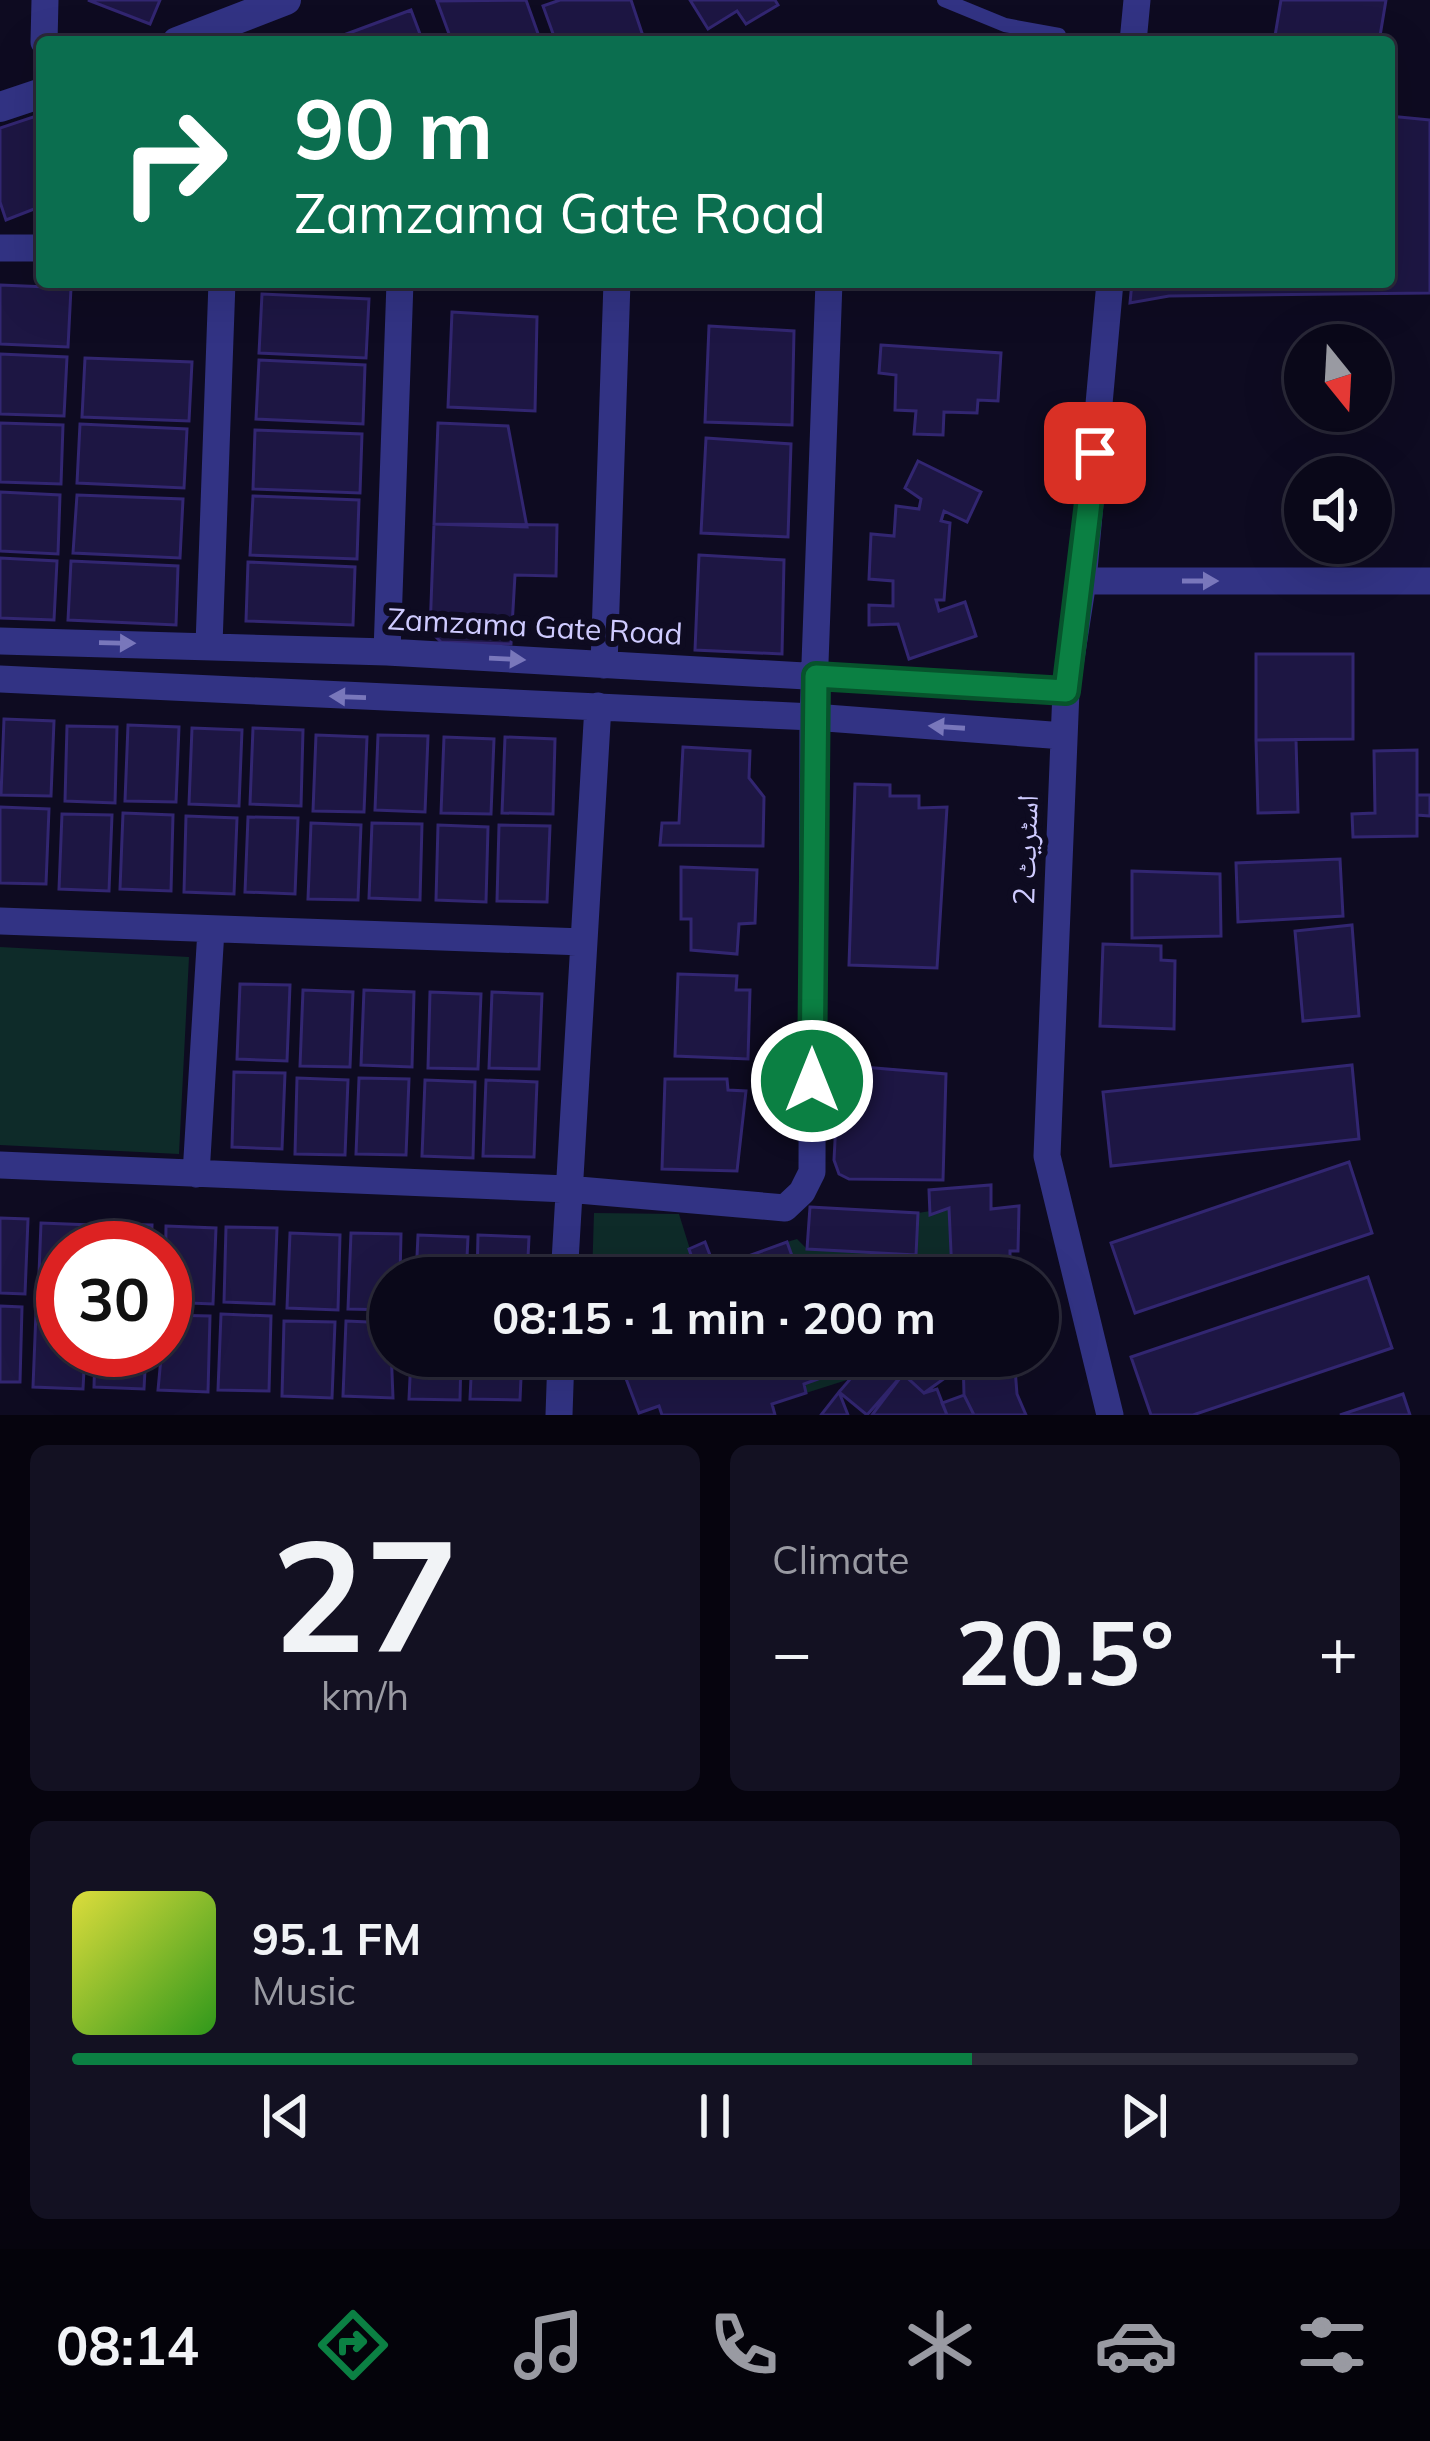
<!DOCTYPE html>
<html lang="en">
<head>
<meta charset="utf-8">
<style>
	body { margin:0; font-family:Mulish,"Noto Naskh Arabic",sans-serif; background:#131122; color:#f1f3f6; height:100vh; display:flex; flex-direction:column; font-size:45px; white-space:nowrap }
	* { box-sizing:border-box; margin:0 }
	p { font-size:39px; color:#999aa2 }
	.icon { flex:none; width:66px; height:66px; fill:none; stroke:currentColor; stroke-width:2; stroke-linecap:round; stroke-linejoin:round }
	.map { position:relative; height:1415px; overflow:hidden }
	.drawer { display:flex; flex-direction:column; gap:30px; padding:30px; background:#06040e; flex:1 }
	.drawer>* { flex:none }
	.banner { position:absolute; left:36px; top:36px; width:1359px; height:252px; border-radius:12px; box-shadow:0 12px 48px #0002,0 0 0 3px #2a2938; background:#0b6e4f; color:#fff; overflow:hidden }
	.needle { width:78px; rotate:162deg }
	.fabs { position:absolute; left:1284px; top:324px; display:grid; gap:24px }
	.fabs a { display:grid; place-items:center; width:108px; height:108px; border-radius:50%; background:#0a0819; box-shadow:0 12px 48px #0002,0 0 0 3px #2a2938; font-size:60px }
	.speed { position:absolute; left:36px; top:1221px; display:flex; gap:24px; font-size:60px; font-weight:700; text-align:center }
	.speed>* { display:grid; place-content:center; width:156px; height:156px; border-radius:50%; background:#0a0819; box-shadow:0 12px 48px #0002,0 0 0 3px #2a2938; line-height:1 }
	.speed .limit { border:18px solid #d22; background:#fff; color:#111 }
	.pin { position:absolute; display:grid; place-items:center; width:102px; height:102px; color:#fff; margin:-51px; border-radius:24px; box-shadow:0 6px 18px #0006 }
	.me { position:absolute; width:132px; margin:-66px; rotate:0deg; stroke-linejoin:round; filter:drop-shadow(0 0 9px #0008) }
	.turn { display:flex; align-items:center; gap:42px; height:252px; padding:0 60px; font-size:54px }
	.turn .icon { width:156px; height:156px; stroke-width:2.5 }
	.turn b { display:block; font-size:84px; line-height:102px }
	.big { font-size:90px; font-weight:700; line-height:1.1 }
	.drawer .widget { flex:1; display:flex; flex-direction:column; justify-content:center; gap:18px; min-width:0; padding:0 42px; border-radius:18px; background:#131122 }
	.drawer .dial { align-items:center; gap:0 }
	.dial b { font-size:156px; line-height:1 }
	.song { display:flex; align-items:center; gap:36px }
	.cover { width:144px; height:144px; border-radius:18px; background:linear-gradient(135deg,hsl(60 70% 55%),hsl(110 70% 35%)) }
	.played { height:12px; border-radius:6px; background:linear-gradient(90deg,#0b8043 70%,#2a2938 70%) }
	.keys { display:flex; justify-content:space-around; direction:ltr }
	.heat { display:flex; justify-content:space-between; align-items:center; font-size:66px; direction:ltr }
	.drawer .tiles { flex:1; display:grid; gap:30px; grid-template-columns:1fr 1fr }
	.widget:last-child { grid-column:span 2 }
	.trip { position:absolute; left:369px; top:1257px; width:690px; height:120px; border-radius:60px; background:#0a0819; box-shadow:0 12px 48px #0002,0 0 0 3px #2a2938; font-weight:700; line-height:120px; text-align:center }
	.menu { display:flex; height:192px; justify-content:space-around; align-items:center; background:#04030a; color:#999aa2 }
	.menu .icon { width:84px; height:84px }
	.menu .selected { color:#0b8043 }
	.menu b { font-size:54px; color:#f1f3f6 }
	.map>svg:first-child { display:block }
</style>
</head>
<body>
<div class="map">
<svg width="1430" height="1415" viewBox="0 0 1430 1415">
	<rect width="100%" height="100%" fill="#0e0b21"/>
	<path fill="#0e2b29" d="M 0,947 L 189,957 L 179,1154 L 0,1145 Z
		M 949,1208 L 952,1274 L 944,1269 L 936,1278 L 800,1278 L 787,1242 L 797,1239 L 807,1249 L 916,1255 L 918,1213 Z
		M 594,1213 L 679,1214 L 698,1275 L 592,1278 Z
		M 822,1356 L 870,1356 L 850,1379 L 806,1393 L 804,1384 L 829,1375 Z"/>
	<path fill="#1d1643" stroke="#322671" stroke-width="3" d="M 88,0 L 160,0 L 150,24 Z
		M 526,0 L 541,42 L 452,42 L 437,1 Z
		M 560,0 L 631,0 L 644,39 L 556,42 L 543,6 Z
		M 690,0 L 775,0 L 778,5 L 746,24 L 737,11 L 708,29 Z
		M 1281,0 L 1386,0 L 1379,42 L 1274,42 Z
		M 411,10 L 423,42 L 334,42 L 333,39 Z
		M 42,114 L 42,206 L 6,220 L 0,202 L 0,128 Z
		M 1389,116 L 1430,120 L 1430,293 L 1169,296 L 1130,303 L 1132,282 L 1389,282 Z
		M 0,285 L 71,288 L 68,347 L 0,344 Z
		M 262,294 L 369,299 L 366,358 L 259,353 Z
		M 452,312 L 537,317 L 535,411 L 448,407 Z
		M 709,326 L 794,331 L 792,425 L 705,422 Z
		M 881,345 L 1001,353 L 998,401 L 978,400 L 977,413 L 944,412 L 943,435 L 914,434 L 916,411 L 895,410 L 896,375 L 879,373 Z
		M 0,354 L 67,357 L 64,416 L 0,414 Z
		M 85,358 L 192,362 L 189,421 L 82,417 Z
		M 259,360 L 365,365 L 363,424 L 256,419 Z
		M 0,423 L 63,425 L 61,484 L 0,482 Z
		M 438,423 L 508,426 L 527,527 L 434,524 Z
		M 80,424 L 187,429 L 184,488 L 77,483 Z
		M 255,430 L 362,434 L 360,493 L 253,489 Z
		M 706,438 L 791,444 L 788,537 L 701,533 Z
		M 918,461 L 981,492 L 967,522 L 944,511 L 941,521 L 950,523 L 944,600 L 936,600 L 939,611 L 965,602 L 976,636 L 909,659 L 898,624 L 869,625 L 869,605 L 893,606 L 893,581 L 869,579 L 871,534 L 894,536 L 896,506 L 919,509 L 921,499 L 905,488 Z
		M 0,492 L 60,495 L 58,554 L 0,551 Z
		M 77,495 L 183,499 L 180,558 L 73,553 Z
		M 253,496 L 359,500 L 357,559 L 250,555 Z
		M 434,524 L 557,525 L 556,576 L 515,575 L 511,644 L 441,642 L 430,631 Z
		M 699,555 L 784,560 L 782,654 L 695,650 Z
		M 0,558 L 57,561 L 54,620 L 0,618 Z
		M 71,561 L 178,566 L 176,625 L 68,620 Z
		M 248,562 L 355,567 L 353,625 L 246,621 Z
		M 1256,654 L 1353,654 L 1353,739 L 1256,740 Z
		M 4,719 L 54,721 L 51,796 L 1,795 Z
		M 128,725 L 179,727 L 176,802 L 125,801 Z
		M 67,726 L 117,727 L 115,803 L 65,801 Z
		M 192,728 L 242,730 L 239,806 L 189,804 Z
		M 253,728 L 303,730 L 301,806 L 250,804 Z
		M 316,735 L 367,737 L 364,812 L 313,811 Z
		M 378,735 L 428,736 L 425,812 L 375,810 Z
		M 444,737 L 494,739 L 491,814 L 441,813 Z
		M 505,737 L 555,739 L 553,814 L 502,813 Z
		M 1256,740 L 1296,740 L 1298,812 L 1258,813 Z
		M 683,747 L 750,751 L 749,778 L 764,797 L 763,846 L 660,845 L 662,823 L 679,823 Z
		M 1417,750 L 1417,836 L 1353,837 L 1352,814 L 1375,813 L 1374,751 Z
		M 855,784 L 890,785 L 890,796 L 919,796 L 919,808 L 947,807 L 937,968 L 849,965 Z
		M 1417,795 L 1430,795 L 1430,816 L 1417,815 Z
		M 0,807 L 49,809 L 46,884 L 0,883 Z
		M 123,813 L 173,815 L 171,891 L 120,889 Z
		M 62,814 L 112,815 L 109,891 L 59,889 Z
		M 186,816 L 237,818 L 234,894 L 184,892 Z
		M 248,817 L 298,818 L 295,894 L 245,892 Z
		M 311,823 L 361,825 L 358,900 L 308,899 Z
		M 372,823 L 422,824 L 420,900 L 369,898 Z
		M 438,825 L 488,827 L 486,902 L 436,900 Z
		M 499,825 L 550,826 L 547,902 L 497,901 Z
		M 1340,859 L 1343,916 L 1238,922 L 1236,863 Z
		M 681,867 L 757,870 L 755,923 L 739,924 L 737,954 L 691,950 L 691,919 L 681,919 Z
		M 1132,871 L 1220,874 L 1221,936 L 1132,938 Z
		M 1352,925 L 1359,1016 L 1303,1021 L 1295,931 Z
		M 1103,944 L 1161,946 L 1161,960 L 1175,961 L 1174,1029 L 1100,1026 Z
		M 678,974 L 737,976 L 736,990 L 750,990 L 748,1059 L 675,1056 Z
		M 240,984 L 290,985 L 287,1061 L 237,1059 Z
		M 303,990 L 353,992 L 350,1067 L 300,1066 Z
		M 364,990 L 414,992 L 412,1067 L 361,1065 Z
		M 430,992 L 481,994 L 478,1069 L 428,1068 Z
		M 492,992 L 542,994 L 539,1069 L 489,1068 Z
		M 839,1065 L 946,1074 L 943,1180 L 849,1179 L 839,1174 L 834,1160 Z
		M 1352,1065 L 1359,1139 L 1111,1166 L 1103,1092 Z
		M 234,1072 L 285,1073 L 282,1149 L 232,1147 Z
		M 297,1078 L 348,1080 L 345,1155 L 295,1154 Z
		M 359,1078 L 409,1079 L 406,1155 L 356,1154 Z
		M 665,1079 L 727,1079 L 728,1090 L 746,1091 L 737,1171 L 662,1169 Z
		M 425,1080 L 475,1082 L 473,1158 L 422,1156 Z
		M 486,1080 L 537,1082 L 534,1157 L 483,1156 Z
		M 1349,1162 L 1372,1233 L 1135,1313 L 1111,1243 Z
		M 991,1185 L 991,1209 L 1019,1206 L 1018,1251 L 1010,1251 L 1010,1278 L 957,1278 L 952,1274 L 949,1208 L 930,1215 L 929,1190 Z
		M 810,1207 L 918,1213 L 916,1255 L 807,1249 Z
		M 0,1218 L 28,1219 L 25,1294 L 0,1293 Z
		M 41,1223 L 91,1225 L 90,1248 L 63,1248 L 63,1300 L 38,1299 Z
		M 102,1224 L 152,1225 L 151,1248 L 101,1248 Z
		M 166,1226 L 216,1228 L 213,1304 L 165,1302 Z
		M 226,1227 L 277,1228 L 274,1304 L 224,1302 Z
		M 290,1233 L 340,1235 L 338,1310 L 287,1308 Z
		M 351,1233 L 401,1234 L 400,1278 L 390,1278 L 390,1310 L 348,1309 Z
		M 418,1235 L 468,1237 L 466,1278 L 416,1278 Z
		M 478,1235 L 529,1237 L 527,1278 L 477,1278 Z
		M 705,1242 L 715,1268 L 787,1242 L 800,1278 L 689,1278 L 698,1275 L 689,1249 Z
		M 1368,1277 L 1392,1348 L 1193,1415 L 1151,1415 L 1131,1357 Z
		M 0,1306 L 22,1307 L 20,1382 L 0,1382 Z
		M 36,1312 L 63,1313 L 63,1350 L 85,1350 L 83,1389 L 33,1387 Z
		M 221,1314 L 271,1316 L 269,1391 L 218,1390 Z
		M 165,1315 L 210,1316 L 208,1392 L 158,1390 Z
		M 284,1321 L 335,1322 L 332,1398 L 282,1396 Z
		M 346,1321 L 390,1323 L 393,1398 L 343,1396 Z
		M 95,1350 L 146,1350 L 144,1389 L 94,1387 Z
		M 411,1356 L 461,1356 L 460,1400 L 409,1399 Z
		M 472,1356 L 522,1356 L 520,1400 L 470,1399 Z
		M 640,1356 L 822,1356 L 829,1375 L 804,1384 L 806,1393 L 772,1404 L 775,1415 L 662,1415 L 659,1406 L 639,1413 L 625,1376 L 645,1370 Z
		M 870,1356 L 963,1356 L 963,1365 L 924,1393 L 903,1374 L 867,1415 L 839,1392 Z
		M 963,1356 L 1014,1356 L 1017,1394 L 1026,1415 L 974,1415 L 964,1395 Z
		M 903,1374 L 924,1393 L 937,1389 L 947,1415 L 872,1415 Z
		M 839,1392 L 848,1415 L 821,1415 Z
		M 1403,1394 L 1410,1415 L 1340,1415 Z
		M 964,1395 L 974,1415 L 947,1415 L 942,1403 Z"/>
	<g fill="none" stroke-linecap="round" stroke-linejoin="round">
		<path stroke="#323384" stroke-width="14" d="M 944,0 L 1005,25 L 1059,35"/>
		<path stroke="#323384" stroke-width="27" d="M 44,42 L 45,0
			M 1133,42 L 1137,0
			M 0,248 L 42,248
			M 1083,581 L 1430,581
			M 0,641 L 387,652 L 1066,691
			M 209,645 L 222,282
			M 387,652 L 400,282
			M 604,665 L 617,282
			M 0,679 L 813,717 L 1064,736
			M 0,921 L 583,942
			M 0,1165 L 567,1189 L 785,1208 L 802,1192 L 812,1172 L 813,717 L 829,282
			M 196,1174 L 211,930
			M 564,1278 L 598,706
			M 559,1415 L 561,1356
			M 1110,1415 L 1047,1156 L 1066,691 L 1083,581 L 1110,282"/>
		<path stroke="#323384" stroke-width="30" d="M 177,42 L 286,0
			M 0,107 L 42,93"/>
	</g>
	<defs><path id="oneway-solid" d="M-6-.8H1V-3.2L6.5 0L1 3.2V.8H-6Z" transform="scale(3)"/></defs>
	<g fill="#7977bb">
		<use href="#oneway-solid" transform="translate(1200 581)"/>
		<use href="#oneway-solid" transform="translate(117 643) rotate(1)"/>
		<use href="#oneway-solid" transform="translate(507 659) rotate(3)"/>
		<use href="#oneway-solid" transform="translate(348 697) rotate(-178)"/>
		<use href="#oneway-solid" transform="translate(947 727) rotate(-176)"/>
	</g>
	<g fill="none" stroke-linecap="round" stroke-linejoin="round">
		<defs>
			<path id="route" d="M 812,1081 L 816,676 L 1066,691 L 1095,453"/>
		</defs>
		<use href="#route" stroke="#07532c" stroke-width="30"/>
		<use href="#route" stroke="#0b8043" stroke-width="21"/>
	</g>
	<g text-anchor="middle" stroke-width="12" stroke-linejoin="round" paint-order="stroke">
		<g font-size="30" fill="#cfcbff" stroke="#0e0b21">
			<text transform="translate(535 627) rotate(3)" y="10">Zamzama Gate Road</text>
			<text transform="translate(1026 850) rotate(-88)" y="10">اسٹریٹ 2</text>
		</g>
	</g>
</svg>
<div class="fabs">
<a><svg class="needle" viewBox="-14 -14 28 28"><path d="M0-13l5 13h-10z" fill="#e53935"/><path d="M0 13l5-13h-10z" fill="#999aa2"/></svg></a>
<a><svg class="icon" aria-label="sound" viewBox="0 0 24 24"><path d="M4 9h4l5-4v14l-5-4H4zM17 9q2 3 0 6"/></svg></a>
</div>
<div class="speed"><div class="limit">30</div></div>
<div class="pin" style="left:1095px;top:453px;background:#d93025"><svg class="icon" aria-label="arrive" viewBox="0 0 24 24"><path d="M6 21V4h12l-3 4 3 4H6"/></svg></div>
<svg class="me" style="left:812px;top:1081px" viewBox="-20 -20 40 40"><circle r="17" fill="#0b8043" stroke="#fff" stroke-width="3"/><path d="M0-11L8 9 0 5-8 9z" fill="#fff"/></svg>
<div class="trip">08:15 · 1 min · 200 m</div>
<div class="banner">
<div class="turn"><svg class="icon" aria-label="right" viewBox="0 0 24 24"><path d="M7 20v-9h11M14 6l5 5-5 5"/></svg><div><b>90 m</b>Zamzama Gate Road</div></div>
</div>
</div>
<section class="drawer">
<div class="tiles">
<div class="widget dial"><b>27</b><p>km/h</p></div>
<div class="widget"><p>Climate</p>
<div class="heat"><a>−</a><b class="big">20.5°</b><a>+</a></div>
</div>
<div class="widget">
<div class="song"><i class="cover"></i><div><b>95.1 FM</b><p>Music</p></div></div>
<div class="played"></div>
<div class="keys"><svg class="icon" aria-label="previous" viewBox="0 0 24 24"><path d="M18 5L8 12l10 7zM5 5v14"/></svg><svg class="icon" aria-label="pause" viewBox="0 0 24 24"><path d="M8 5v14M16 5v14"/></svg><svg class="icon" aria-label="next" viewBox="0 0 24 24"><path d="M6 5l10 7-10 7zM19 5v14"/></svg></div>
</div>
</div>
</section>
<nav class="menu">
<b>08:14</b>
<svg class="icon selected" aria-label="directions" viewBox="0 0 24 24"><path d="M12 3l9 9-9 9-9-9zM9 14v-3h6M13 9l2 2-2 2"/></svg>
<svg class="icon" aria-label="music" viewBox="0 0 24 24"><path d="M9 18V5l10-2v13"/><circle cx="6" cy="18" r="3"/><circle cx="16" cy="16" r="3"/></svg>
<svg class="icon" aria-label="phone" viewBox="0 0 24 24"><path d="M5 4h4l2 5-3 2q2 4 5 5l2-3 5 2v4C11 20 4 13 5 4z"/></svg>
<svg class="icon" aria-label="climate" viewBox="0 0 24 24"><path d="M12 3v18M4 7l16 10M4 17L20 7"/></svg>
<svg class="icon" aria-label="car" viewBox="0 0 24 24"><path d="M5 17H2v-5l4-1 3-4h7l3 4 3 1v5h-3M9 17h6M6 11h13"/><circle cx="7" cy="17" r="2"/><circle cx="17" cy="17" r="2"/></svg>
<svg class="icon" aria-label="filters" viewBox="0 0 24 24"><path d="M4 7h16M4 17h16"/><circle cx="9" cy="7" r="2"/><circle cx="15" cy="17" r="2"/></svg>
</nav>
</body>
</html>
